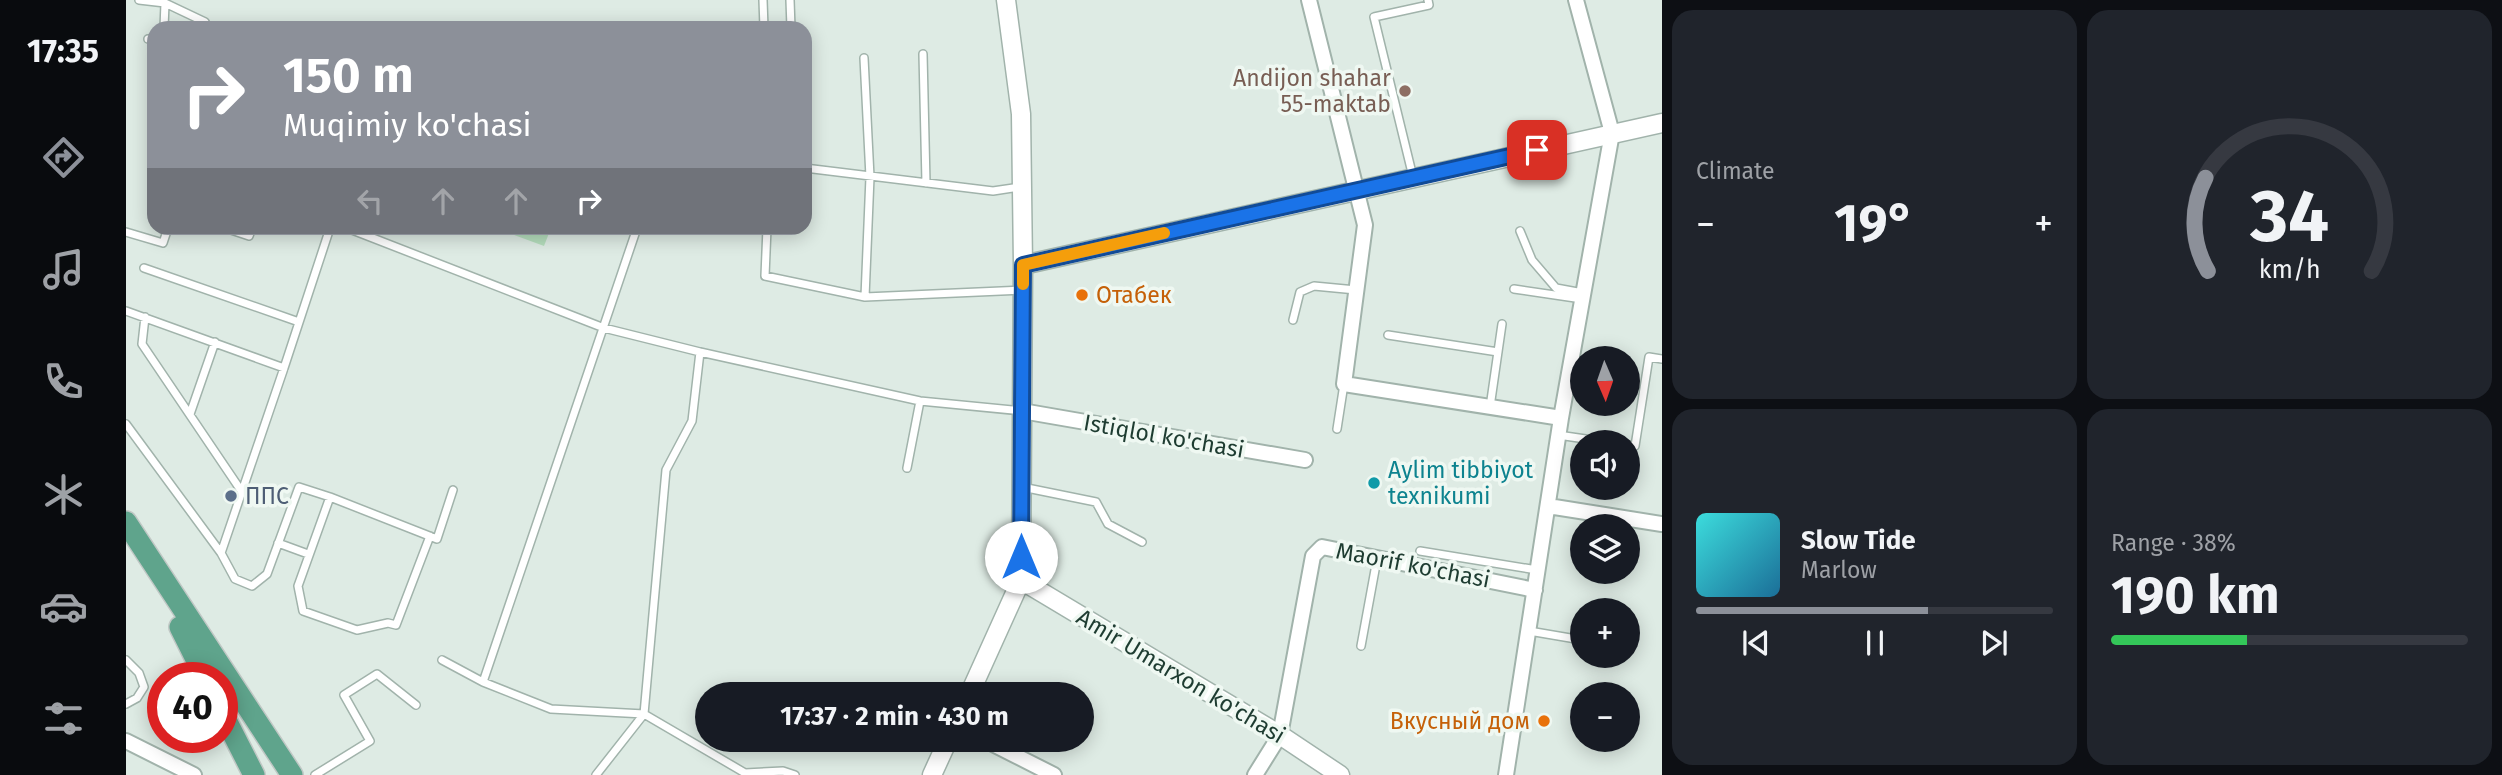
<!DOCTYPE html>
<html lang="en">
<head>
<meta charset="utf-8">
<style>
	body { margin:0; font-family:"Fira Sans",sans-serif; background:#20242c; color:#f1f3f6; height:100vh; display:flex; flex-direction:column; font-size:26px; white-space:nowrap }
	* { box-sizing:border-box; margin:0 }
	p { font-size:23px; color:#9ea1a6 }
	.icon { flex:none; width:38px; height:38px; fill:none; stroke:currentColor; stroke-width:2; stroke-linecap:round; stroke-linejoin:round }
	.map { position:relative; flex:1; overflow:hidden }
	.drawer { display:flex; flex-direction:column; gap:10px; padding:10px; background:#0d0f14; width:840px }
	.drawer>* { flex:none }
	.guide { position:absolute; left:21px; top:21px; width:665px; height:214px; border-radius:21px; box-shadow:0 4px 18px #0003; background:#8c9099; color:#fff; overflow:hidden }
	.needle { width:46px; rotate:178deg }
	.controls { position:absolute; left:1444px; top:346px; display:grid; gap:14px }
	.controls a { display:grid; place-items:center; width:70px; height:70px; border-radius:50%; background:#171b24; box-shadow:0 4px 18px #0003; font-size:35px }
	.speed { position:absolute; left:21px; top:662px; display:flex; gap:14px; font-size:35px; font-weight:700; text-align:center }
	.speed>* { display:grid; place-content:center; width:91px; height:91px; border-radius:50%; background:#171b24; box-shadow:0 4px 18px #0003; line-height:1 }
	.speed .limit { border:10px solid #d22; background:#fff; color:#111 }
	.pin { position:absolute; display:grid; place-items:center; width:60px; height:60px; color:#fff; margin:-30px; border-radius:14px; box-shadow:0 4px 10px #0006 }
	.me { position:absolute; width:77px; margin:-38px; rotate:0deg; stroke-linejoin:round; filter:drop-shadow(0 0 5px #0008) }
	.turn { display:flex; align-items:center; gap:24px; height:147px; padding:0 21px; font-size:32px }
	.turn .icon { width:91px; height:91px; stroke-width:2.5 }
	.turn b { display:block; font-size:49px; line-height:60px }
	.lanes { display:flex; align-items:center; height:66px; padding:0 21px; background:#0003; justify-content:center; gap:35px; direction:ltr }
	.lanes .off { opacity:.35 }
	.big { font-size:52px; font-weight:700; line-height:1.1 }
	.drawer .card { flex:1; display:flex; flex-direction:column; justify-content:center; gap:10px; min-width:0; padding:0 24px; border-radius:21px; background:#20242c }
	.drawer .dial { align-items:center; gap:0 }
	.dial svg { height:182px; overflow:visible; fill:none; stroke:#363941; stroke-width:7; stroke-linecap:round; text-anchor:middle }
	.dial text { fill:#f1f3f6; stroke:none }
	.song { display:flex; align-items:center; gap:21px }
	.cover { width:84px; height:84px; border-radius:10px; background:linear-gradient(135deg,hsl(180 70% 55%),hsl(200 70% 35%)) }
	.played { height:7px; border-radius:4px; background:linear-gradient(90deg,#8c9099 65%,#363941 65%) }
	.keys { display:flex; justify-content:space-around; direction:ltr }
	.heat { display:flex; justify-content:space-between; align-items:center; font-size:38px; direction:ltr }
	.charge { height:10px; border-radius:5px; background:linear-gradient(90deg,#34c759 38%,#363941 0) }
	.drawer .tiles { flex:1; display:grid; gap:10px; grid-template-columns:repeat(2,1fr) }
	.trip { position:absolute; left:569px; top:682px; width:399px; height:70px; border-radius:35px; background:#171b24; box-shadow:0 4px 18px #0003; font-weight:700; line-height:70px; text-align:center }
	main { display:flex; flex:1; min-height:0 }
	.menu { display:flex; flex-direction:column; width:126px; justify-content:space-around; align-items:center; background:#090b0e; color:#9ea1a6 }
	.menu .icon { width:49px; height:49px }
	.menu .on { color:#8c9099 }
	.menu b { font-size:32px; color:#f1f3f6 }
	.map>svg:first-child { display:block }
</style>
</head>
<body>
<main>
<nav class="menu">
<b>17:35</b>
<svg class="icon on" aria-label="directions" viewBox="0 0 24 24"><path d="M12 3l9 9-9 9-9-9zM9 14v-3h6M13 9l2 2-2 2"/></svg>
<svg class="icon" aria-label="music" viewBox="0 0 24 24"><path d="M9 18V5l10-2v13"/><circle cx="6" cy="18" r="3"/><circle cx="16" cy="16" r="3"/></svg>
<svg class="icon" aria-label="phone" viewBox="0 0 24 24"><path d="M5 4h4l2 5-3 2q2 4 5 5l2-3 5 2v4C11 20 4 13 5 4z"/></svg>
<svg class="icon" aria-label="climate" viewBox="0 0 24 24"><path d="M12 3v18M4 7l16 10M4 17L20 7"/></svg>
<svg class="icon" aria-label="car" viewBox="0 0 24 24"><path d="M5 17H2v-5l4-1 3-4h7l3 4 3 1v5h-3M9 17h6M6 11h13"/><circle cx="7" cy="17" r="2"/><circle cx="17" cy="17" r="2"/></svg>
<svg class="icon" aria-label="filters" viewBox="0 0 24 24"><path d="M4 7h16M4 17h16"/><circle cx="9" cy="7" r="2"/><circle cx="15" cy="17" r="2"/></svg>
</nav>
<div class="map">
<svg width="1536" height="775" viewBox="0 0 1536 775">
	<rect width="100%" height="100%" fill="#deebe4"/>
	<path fill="#b5debd" d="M 369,228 L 425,228 L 418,246 Z"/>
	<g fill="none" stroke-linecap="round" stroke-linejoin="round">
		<defs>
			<path id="service" d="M 13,0 L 39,3 L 79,22 L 82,28
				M 637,0 L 638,28
				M 664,0 L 665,28
				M 38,28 L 39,3
				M 22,39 L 28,39
				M 797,54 L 800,183
				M 738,58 L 744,177 L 739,297
				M 679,168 L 867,191 L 894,187
				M 1287,177 L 1248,17 L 1303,5 L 1302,0
				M 99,228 L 123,236 L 126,228
				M 221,228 L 478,328 L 574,352 L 794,401 L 896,411
				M 641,228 L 639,276 L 739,297 L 896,290
				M 1394,231 L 1406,260 L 1430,288 L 1457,293
				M 0,232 L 37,243 L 42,228
				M 18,268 L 173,322
				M 1388,289 L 1456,299
				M 0,311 L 158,368 L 204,228
				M 19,317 L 16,344 L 116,492
				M 1167,320 L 1174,292 L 1188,286 L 1230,290
				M 1262,335 L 1372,352
				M 574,352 L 566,421 L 540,470 L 518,714 L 619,773 L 657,771 L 669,775
				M 1364,407 L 1376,324
				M 64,414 L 89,342
				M 0,424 L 95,553 L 158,368
				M 1211,429 L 1218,384
				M 1432,435 L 1487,443
				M 1502,445 L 1509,446 L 1523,357 L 1536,359
				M 781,468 L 794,401
				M 896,487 L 970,502 L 982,524 L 1016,542
				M 304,536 L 270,625 L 262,623 L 231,630 L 177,611 L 172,586 L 204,497 L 311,539 L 327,490
				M 152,543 L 182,554
				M 1294,551 L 1411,570
				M 95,553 L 109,579 L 126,586 L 141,574 L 173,487 L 204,497
				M 1403,631 L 1456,640
				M 1235,646 L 1251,559
				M 0,660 L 13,673 L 18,687 L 11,698 L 0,704
				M 316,660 L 357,682 L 511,228
				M 357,682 L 425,709 L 518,714
				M 189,775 L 244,741 L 218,695 L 251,674 L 290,705
				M 470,775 L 518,714"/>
			<path id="minor" d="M 1183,0 L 1239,225 L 1218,384 L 1435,418
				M 896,411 L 1179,460
				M 1422,506 L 1536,524
				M 859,740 L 928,775
				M 0,741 L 68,775
				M 1129,775 L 1154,735 L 1187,556 L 1196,547 L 1409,590
				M 1380,775 L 1435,418 L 1486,133 L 1450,0"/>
			<path id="tertiary" d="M 897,265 L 1536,123
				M 895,580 L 1154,735 L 1214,775
				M 843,695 L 895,580 L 897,265 L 895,114 L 880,0
				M 806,775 L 822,740"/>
			<path id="primary" d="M 0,522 L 166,775
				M 54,627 L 79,677
				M 96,712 L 128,775"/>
		</defs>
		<use href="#service" stroke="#a1b3ab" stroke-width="10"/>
		<use href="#minor" stroke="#a1b3ab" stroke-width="18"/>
		<use href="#tertiary" stroke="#a1b3ab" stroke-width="21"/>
		<use href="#primary" stroke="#c0c8c5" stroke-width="24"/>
		<use href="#service" stroke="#fff" stroke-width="7"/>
		<use href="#minor" stroke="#fff" stroke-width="14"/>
		<use href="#tertiary" stroke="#fff" stroke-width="18"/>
		<use href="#primary" stroke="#5fa48c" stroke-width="21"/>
	</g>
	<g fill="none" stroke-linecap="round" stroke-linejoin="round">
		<defs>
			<path id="route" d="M 895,557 L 897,265 L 1411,150"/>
		</defs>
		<use href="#route" stroke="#114b97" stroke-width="18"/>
		<use href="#route" stroke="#1a73e8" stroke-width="12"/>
		<path stroke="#f59e0b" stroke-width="12" d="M 897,284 L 897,265 L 1038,233"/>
	</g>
	<circle fill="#8d6e63" stroke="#eff8f2" stroke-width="2.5" cx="1279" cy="91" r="7"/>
	<g fill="#e8710a" stroke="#eff8f2" stroke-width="2.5">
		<circle cx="956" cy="295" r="7"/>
		<circle cx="1418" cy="721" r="7"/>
	</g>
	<circle fill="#0f9aa8" stroke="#eff8f2" stroke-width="2.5" cx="1248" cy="483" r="7"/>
	<circle fill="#5c6f8a" stroke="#eff8f2" stroke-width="2.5" cx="105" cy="496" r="7"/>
	<g text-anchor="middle" stroke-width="7" stroke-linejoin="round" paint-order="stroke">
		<g font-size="23" fill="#785e54" stroke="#eff8f2" text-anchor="end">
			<text x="1265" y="86">Andijon shahar<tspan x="1265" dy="26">55-maktab</tspan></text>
		</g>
		<g font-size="23" fill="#c56008" stroke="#eff8f2" text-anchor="start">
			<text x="970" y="303">Отабек</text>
			<text x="1404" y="729" text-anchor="end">Вкусный дом</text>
		</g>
		<g font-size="23" fill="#1e3c31" stroke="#eff8f2">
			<text transform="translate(1038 436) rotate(10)" y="8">Istiqlol ko'chasi</text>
			<text transform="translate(1287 565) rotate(11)" y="8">Maorif ko'chasi</text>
			<text transform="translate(1055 676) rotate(31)" y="8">Amir Umarxon ko'chasi</text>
		</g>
		<g font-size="23" fill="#0d838f" stroke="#eff8f2" text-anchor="start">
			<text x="1262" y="478">Aylim tibbiyot<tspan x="1262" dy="26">texnikumi</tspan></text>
		</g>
		<g font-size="23" fill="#4e5e75" stroke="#eff8f2" text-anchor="start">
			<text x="119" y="504">ППС</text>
		</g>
	</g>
</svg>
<div class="controls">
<a><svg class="needle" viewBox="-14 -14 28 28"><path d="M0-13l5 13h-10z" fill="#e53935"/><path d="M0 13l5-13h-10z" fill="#9ea1a6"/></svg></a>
<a><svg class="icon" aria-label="sound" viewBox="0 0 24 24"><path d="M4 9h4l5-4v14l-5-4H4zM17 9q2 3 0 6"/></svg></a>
<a><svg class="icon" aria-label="layers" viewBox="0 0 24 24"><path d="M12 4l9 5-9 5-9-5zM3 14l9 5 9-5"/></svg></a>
<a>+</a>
<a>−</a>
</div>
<div class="speed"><div class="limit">40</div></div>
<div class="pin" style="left:1411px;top:150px;background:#d93025"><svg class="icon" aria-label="arrive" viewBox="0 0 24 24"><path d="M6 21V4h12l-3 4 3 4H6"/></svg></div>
<svg class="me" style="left:895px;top:557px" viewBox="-20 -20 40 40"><circle r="19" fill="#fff"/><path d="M0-13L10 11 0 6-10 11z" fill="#1a73e8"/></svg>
<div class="trip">17:37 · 2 min · 430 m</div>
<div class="guide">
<div class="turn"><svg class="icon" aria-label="right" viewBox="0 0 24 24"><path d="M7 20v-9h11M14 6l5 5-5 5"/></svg><div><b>150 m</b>Muqimiy ko'chasi</div></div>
<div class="lanes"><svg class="icon off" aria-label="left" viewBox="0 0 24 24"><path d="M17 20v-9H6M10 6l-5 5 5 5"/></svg><svg class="icon off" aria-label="ahead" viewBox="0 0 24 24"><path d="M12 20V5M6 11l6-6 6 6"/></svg><svg class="icon off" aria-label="ahead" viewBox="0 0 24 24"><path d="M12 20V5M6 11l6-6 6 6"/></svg><svg class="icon" aria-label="right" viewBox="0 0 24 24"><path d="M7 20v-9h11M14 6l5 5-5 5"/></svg></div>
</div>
</div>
<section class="drawer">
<div class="tiles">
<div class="card"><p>Climate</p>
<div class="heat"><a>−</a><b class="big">19°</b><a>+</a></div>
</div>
<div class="card dial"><svg viewBox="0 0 100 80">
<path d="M14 69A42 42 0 1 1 86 69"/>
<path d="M14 69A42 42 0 0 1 13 28" stroke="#8c9099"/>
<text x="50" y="56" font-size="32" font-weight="700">34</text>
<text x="50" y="72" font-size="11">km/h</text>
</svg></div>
<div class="card">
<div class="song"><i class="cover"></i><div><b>Slow Tide</b><p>Marlow</p></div></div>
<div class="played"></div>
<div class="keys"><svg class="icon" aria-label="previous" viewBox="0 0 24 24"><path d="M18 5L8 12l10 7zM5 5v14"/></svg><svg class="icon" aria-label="pause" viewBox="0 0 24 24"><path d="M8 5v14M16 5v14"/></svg><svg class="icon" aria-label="next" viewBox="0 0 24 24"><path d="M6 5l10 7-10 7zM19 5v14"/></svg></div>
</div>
<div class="card"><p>Range · 38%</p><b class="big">190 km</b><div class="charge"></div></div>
</div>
</section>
</main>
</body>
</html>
